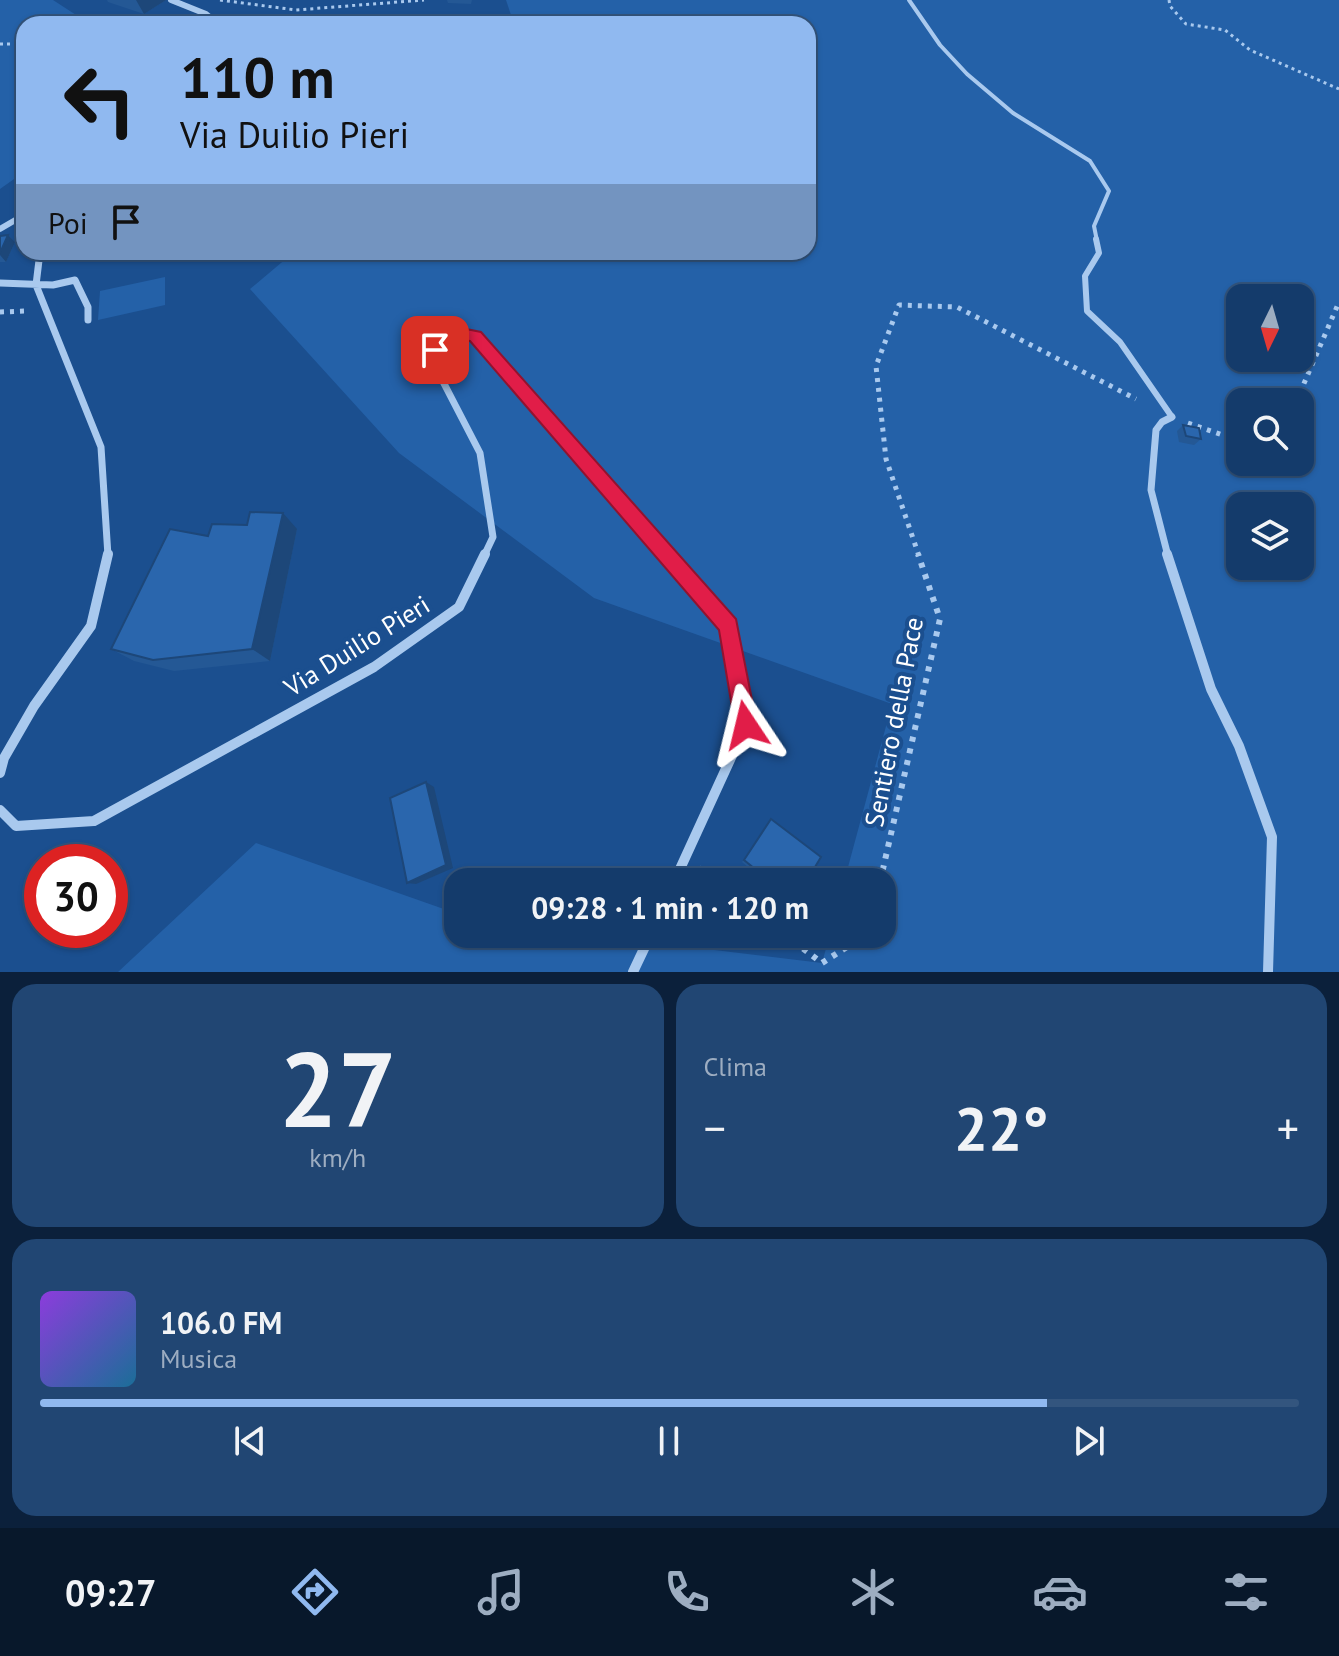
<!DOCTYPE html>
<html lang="it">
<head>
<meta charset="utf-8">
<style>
	body { margin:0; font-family:"PT Sans",sans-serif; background:#214673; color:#f1f3f6; height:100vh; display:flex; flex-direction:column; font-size:30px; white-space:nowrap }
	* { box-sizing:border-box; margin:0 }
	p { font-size:26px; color:#9dadc1 }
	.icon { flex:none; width:44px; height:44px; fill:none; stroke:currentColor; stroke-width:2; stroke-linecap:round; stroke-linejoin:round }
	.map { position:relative; height:972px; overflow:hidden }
	.drawer { display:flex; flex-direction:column; gap:12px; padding:12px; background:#0b203b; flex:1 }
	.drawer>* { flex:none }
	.guide { position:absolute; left:16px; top:16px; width:800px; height:244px; border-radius:24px; box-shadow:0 2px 6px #0004,0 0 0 2px #33557e; background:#90b9f0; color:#111; overflow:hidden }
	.needle { width:52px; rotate:185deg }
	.buttons { position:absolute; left:1226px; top:284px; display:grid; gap:16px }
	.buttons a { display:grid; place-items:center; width:88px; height:88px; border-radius:16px; background:#143b6b; box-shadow:0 2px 6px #0004,0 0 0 2px #33557e; font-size:40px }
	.speed { position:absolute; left:24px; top:844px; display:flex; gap:16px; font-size:40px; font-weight:700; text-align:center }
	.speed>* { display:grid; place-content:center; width:104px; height:104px; border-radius:50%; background:#143b6b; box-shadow:0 2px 6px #0004,0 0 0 2px #33557e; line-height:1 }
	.speed .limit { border:12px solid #d22; background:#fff; color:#111 }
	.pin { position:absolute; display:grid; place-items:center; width:68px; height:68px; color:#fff; margin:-34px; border-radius:16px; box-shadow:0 4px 12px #0006 }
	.me { position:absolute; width:88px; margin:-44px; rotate:350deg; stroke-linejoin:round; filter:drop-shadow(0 0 6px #0008) }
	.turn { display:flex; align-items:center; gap:28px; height:168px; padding:0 32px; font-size:36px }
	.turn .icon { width:104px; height:104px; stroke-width:2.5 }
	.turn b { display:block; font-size:56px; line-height:68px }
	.then { display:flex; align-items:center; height:76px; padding:0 32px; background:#0003; gap:16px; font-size:30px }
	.big { font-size:60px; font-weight:800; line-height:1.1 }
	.drawer .tile { flex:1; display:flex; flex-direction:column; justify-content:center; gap:12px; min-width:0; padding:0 28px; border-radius:24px; background:#214673 }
	.drawer .dial { align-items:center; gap:0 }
	.dial b { font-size:104px; line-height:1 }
	.song { display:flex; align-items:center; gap:24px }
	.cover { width:96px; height:96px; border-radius:12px; background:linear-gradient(135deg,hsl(270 70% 55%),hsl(200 70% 35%)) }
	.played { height:8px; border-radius:4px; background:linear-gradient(90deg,#90b9f0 80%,#33557e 80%) }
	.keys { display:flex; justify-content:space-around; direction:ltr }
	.heat { display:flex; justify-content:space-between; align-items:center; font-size:44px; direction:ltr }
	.drawer .tiles { flex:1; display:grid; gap:12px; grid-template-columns:1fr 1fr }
	.tile:last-child { grid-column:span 2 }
	.trip { position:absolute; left:444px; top:868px; width:452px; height:80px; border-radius:24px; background:#143b6b; box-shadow:0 2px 6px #0004,0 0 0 2px #33557e; font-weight:800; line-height:80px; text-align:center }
	.dock { display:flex; height:128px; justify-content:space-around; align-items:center; background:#08182b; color:#9dadc1 }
	.dock .icon { width:56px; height:56px }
	.dock .on { color:#90b9f0 }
	.dock b { font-size:36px; color:#f1f3f6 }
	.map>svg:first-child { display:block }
</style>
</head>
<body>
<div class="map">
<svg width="1339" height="972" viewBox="0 0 1339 972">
	<rect width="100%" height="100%" fill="#1b4f8f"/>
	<path fill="#2461a8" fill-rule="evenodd" d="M 0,0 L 53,0 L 90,24 L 24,24 L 24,172 L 0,189 Z
		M 506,0 L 1339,0 L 1339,972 L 118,972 L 256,843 L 458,914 L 458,934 L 582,934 L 822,963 L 830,934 L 882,934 L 882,882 L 844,882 L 892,704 L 594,598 L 399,453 L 250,289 L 294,252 L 808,252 L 808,24 L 514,24 ZM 1240,298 L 1300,298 L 1300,358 L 1240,358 ZM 1240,402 L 1300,402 L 1300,462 L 1240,462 ZM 1240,506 L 1300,506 L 1300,566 L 1240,566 Z
		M 165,277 L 165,305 L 98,320 L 100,291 Z"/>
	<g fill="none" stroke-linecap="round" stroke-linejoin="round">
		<path stroke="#a9c9ee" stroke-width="3" stroke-dasharray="3 4" stroke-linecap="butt" d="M 220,0 L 296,10 L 424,0
			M 1169,0 L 1170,6 L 1186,24 L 1225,30 L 1250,50 L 1339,89
			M 0,44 L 24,44"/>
		<path stroke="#a9c9ee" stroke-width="5" stroke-dasharray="4 6" stroke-linecap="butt" d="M 0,312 L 27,311
			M 1296,402 L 1339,302
			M 1188,423 L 1240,441
			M 919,556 L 886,459 L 876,366 L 899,305 L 957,307 L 1136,399"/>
		<path stroke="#a9c9ee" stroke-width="6" stroke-dasharray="5 7" stroke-linecap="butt" d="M 699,868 L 717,882
			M 880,882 L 940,619 L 918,554
			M 784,934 L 822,963 L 867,934"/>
		<path stroke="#a9c9ee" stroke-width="4" d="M 909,0 L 940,45 L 967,74 L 1013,113 L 1090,161 L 1109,191 L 1094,226 L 1097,241"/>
		<path stroke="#a9c9ee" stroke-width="6" d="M 1096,239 L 1099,253 L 1085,276 L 1087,311 L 1120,342 L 1172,417"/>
		<path stroke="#a9c9ee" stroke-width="6" d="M 171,0 L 206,14 L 218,24
			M 0,229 L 24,215"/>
		<path stroke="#a9c9ee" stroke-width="7" d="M 40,252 L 36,285 L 101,447 L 108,556
			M 0,283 L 53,285 L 75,280 L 88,307 L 88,320
			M 484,556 L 493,537 L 480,453 L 437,370 L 435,350 L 451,332 L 475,336 L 669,556
			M 1168,556 L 1151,490 L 1156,430 L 1162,422 L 1172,417"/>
		<path stroke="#a9c9ee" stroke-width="10" d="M 667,554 L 729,625 L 746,725 L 674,882
			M 1167,554 L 1211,689 L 1239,746 L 1272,837 L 1268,972
			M 0,773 L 4,758 L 34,706 L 91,626 L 108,554
			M 0,810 L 16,826 L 94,821 L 374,667 L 459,607 L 485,554
			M 633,972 L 651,934"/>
	</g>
	<path fill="#245895" d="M 107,0 L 166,0 L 144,14 L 108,2 Z
		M 447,0 L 472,0 L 471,4 L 448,3 Z
		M 8,235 L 15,242 L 6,262 L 0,262 L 0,236 Z
		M 1183,425 L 1201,439 L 1194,445 L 1179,442 L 1177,431 Z
		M 297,529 L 270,661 L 174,671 L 134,661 L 111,649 L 208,536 Z
		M 771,819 L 806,882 L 766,882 L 742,862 Z"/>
	<path fill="#1d4779" d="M 136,0 L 166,0 L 144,14 Z
		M 8,235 L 15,242 L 6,262 L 0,255 L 0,253 Z
		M 283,513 L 297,529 L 270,661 L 252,649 Z
		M 426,782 L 434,787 L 453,868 L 416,884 L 407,883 Z"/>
	<path fill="#2a66ad" stroke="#1d4779" stroke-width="2" d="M 375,15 L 391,18 L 387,24 L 370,24 Z
		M 8,235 L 0,253 L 0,236 Z
		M 1183,425 L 1199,428 L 1201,439 L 1186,436 Z
		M 250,512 L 283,513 L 252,649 L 153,660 L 111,649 L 170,529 L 208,536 L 212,524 L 247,525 Z
		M 426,782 L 446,865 L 407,883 L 390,798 Z
		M 771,819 L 821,857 L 806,882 L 771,882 L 744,860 Z"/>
	<path fill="#e11d48" stroke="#92132f" stroke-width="2" d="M 451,326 L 481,332 L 736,619 L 757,725 L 754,733 L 746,736 L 739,733 L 735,725 L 719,630 L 470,341 L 455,339 L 441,354 L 430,354 L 430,345 L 446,328 Z"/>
	<g text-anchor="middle" stroke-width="8" stroke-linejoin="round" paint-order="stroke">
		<g font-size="26" fill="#fff" stroke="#1b4f8f">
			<text transform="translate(357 646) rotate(-32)" y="9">Via Duilio Pieri</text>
			<text transform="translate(894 722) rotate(-79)" y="9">Sentiero della Pace</text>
		</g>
	</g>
</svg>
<div class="buttons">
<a><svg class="needle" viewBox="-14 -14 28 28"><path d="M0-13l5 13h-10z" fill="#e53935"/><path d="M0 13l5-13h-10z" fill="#9dadc1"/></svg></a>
<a><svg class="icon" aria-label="search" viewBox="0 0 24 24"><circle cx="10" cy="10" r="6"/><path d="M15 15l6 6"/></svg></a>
<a><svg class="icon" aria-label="layers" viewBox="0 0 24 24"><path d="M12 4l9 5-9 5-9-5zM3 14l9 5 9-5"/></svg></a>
</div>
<div class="speed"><div class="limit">30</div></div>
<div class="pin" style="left:435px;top:350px;background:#d93025"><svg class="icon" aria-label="arrive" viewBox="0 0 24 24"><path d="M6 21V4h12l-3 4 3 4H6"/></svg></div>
<svg class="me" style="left:746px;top:725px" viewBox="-20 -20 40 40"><path d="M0-17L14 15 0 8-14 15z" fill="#e11d48" stroke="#fff" stroke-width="4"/></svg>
<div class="trip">09:28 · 1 min · 120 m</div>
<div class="guide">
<div class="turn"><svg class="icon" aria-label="left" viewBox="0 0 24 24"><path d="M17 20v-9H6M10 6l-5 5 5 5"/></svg><div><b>110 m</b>Via Duilio Pieri</div></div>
<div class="then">Poi<svg class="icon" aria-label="arrive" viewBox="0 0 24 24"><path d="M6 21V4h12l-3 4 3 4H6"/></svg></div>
</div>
</div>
<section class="drawer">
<div class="tiles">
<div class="tile dial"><b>27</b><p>km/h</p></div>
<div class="tile"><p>Clima</p>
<div class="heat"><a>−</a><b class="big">22°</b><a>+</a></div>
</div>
<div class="tile">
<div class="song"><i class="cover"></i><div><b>106.0 FM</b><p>Musica</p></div></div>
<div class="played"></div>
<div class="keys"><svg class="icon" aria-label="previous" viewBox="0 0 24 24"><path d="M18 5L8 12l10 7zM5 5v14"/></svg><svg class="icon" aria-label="pause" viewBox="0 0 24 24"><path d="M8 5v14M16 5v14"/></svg><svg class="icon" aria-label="next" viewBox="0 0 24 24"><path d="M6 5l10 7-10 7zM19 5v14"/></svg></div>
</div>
</div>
</section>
<nav class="dock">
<b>09:27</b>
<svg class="icon on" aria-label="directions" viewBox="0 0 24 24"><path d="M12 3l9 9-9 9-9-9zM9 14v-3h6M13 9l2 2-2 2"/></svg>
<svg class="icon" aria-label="music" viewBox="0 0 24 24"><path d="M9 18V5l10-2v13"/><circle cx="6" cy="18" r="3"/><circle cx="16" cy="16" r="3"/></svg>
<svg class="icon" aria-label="phone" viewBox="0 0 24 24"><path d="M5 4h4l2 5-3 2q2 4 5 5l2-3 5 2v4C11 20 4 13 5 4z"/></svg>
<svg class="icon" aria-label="climate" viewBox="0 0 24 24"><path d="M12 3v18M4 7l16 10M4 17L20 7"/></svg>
<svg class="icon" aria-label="car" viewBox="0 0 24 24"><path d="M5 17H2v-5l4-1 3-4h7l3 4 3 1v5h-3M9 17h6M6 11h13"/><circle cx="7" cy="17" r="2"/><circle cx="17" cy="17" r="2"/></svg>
<svg class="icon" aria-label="filters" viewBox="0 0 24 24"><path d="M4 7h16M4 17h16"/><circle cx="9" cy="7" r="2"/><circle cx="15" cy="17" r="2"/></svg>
</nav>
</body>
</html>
